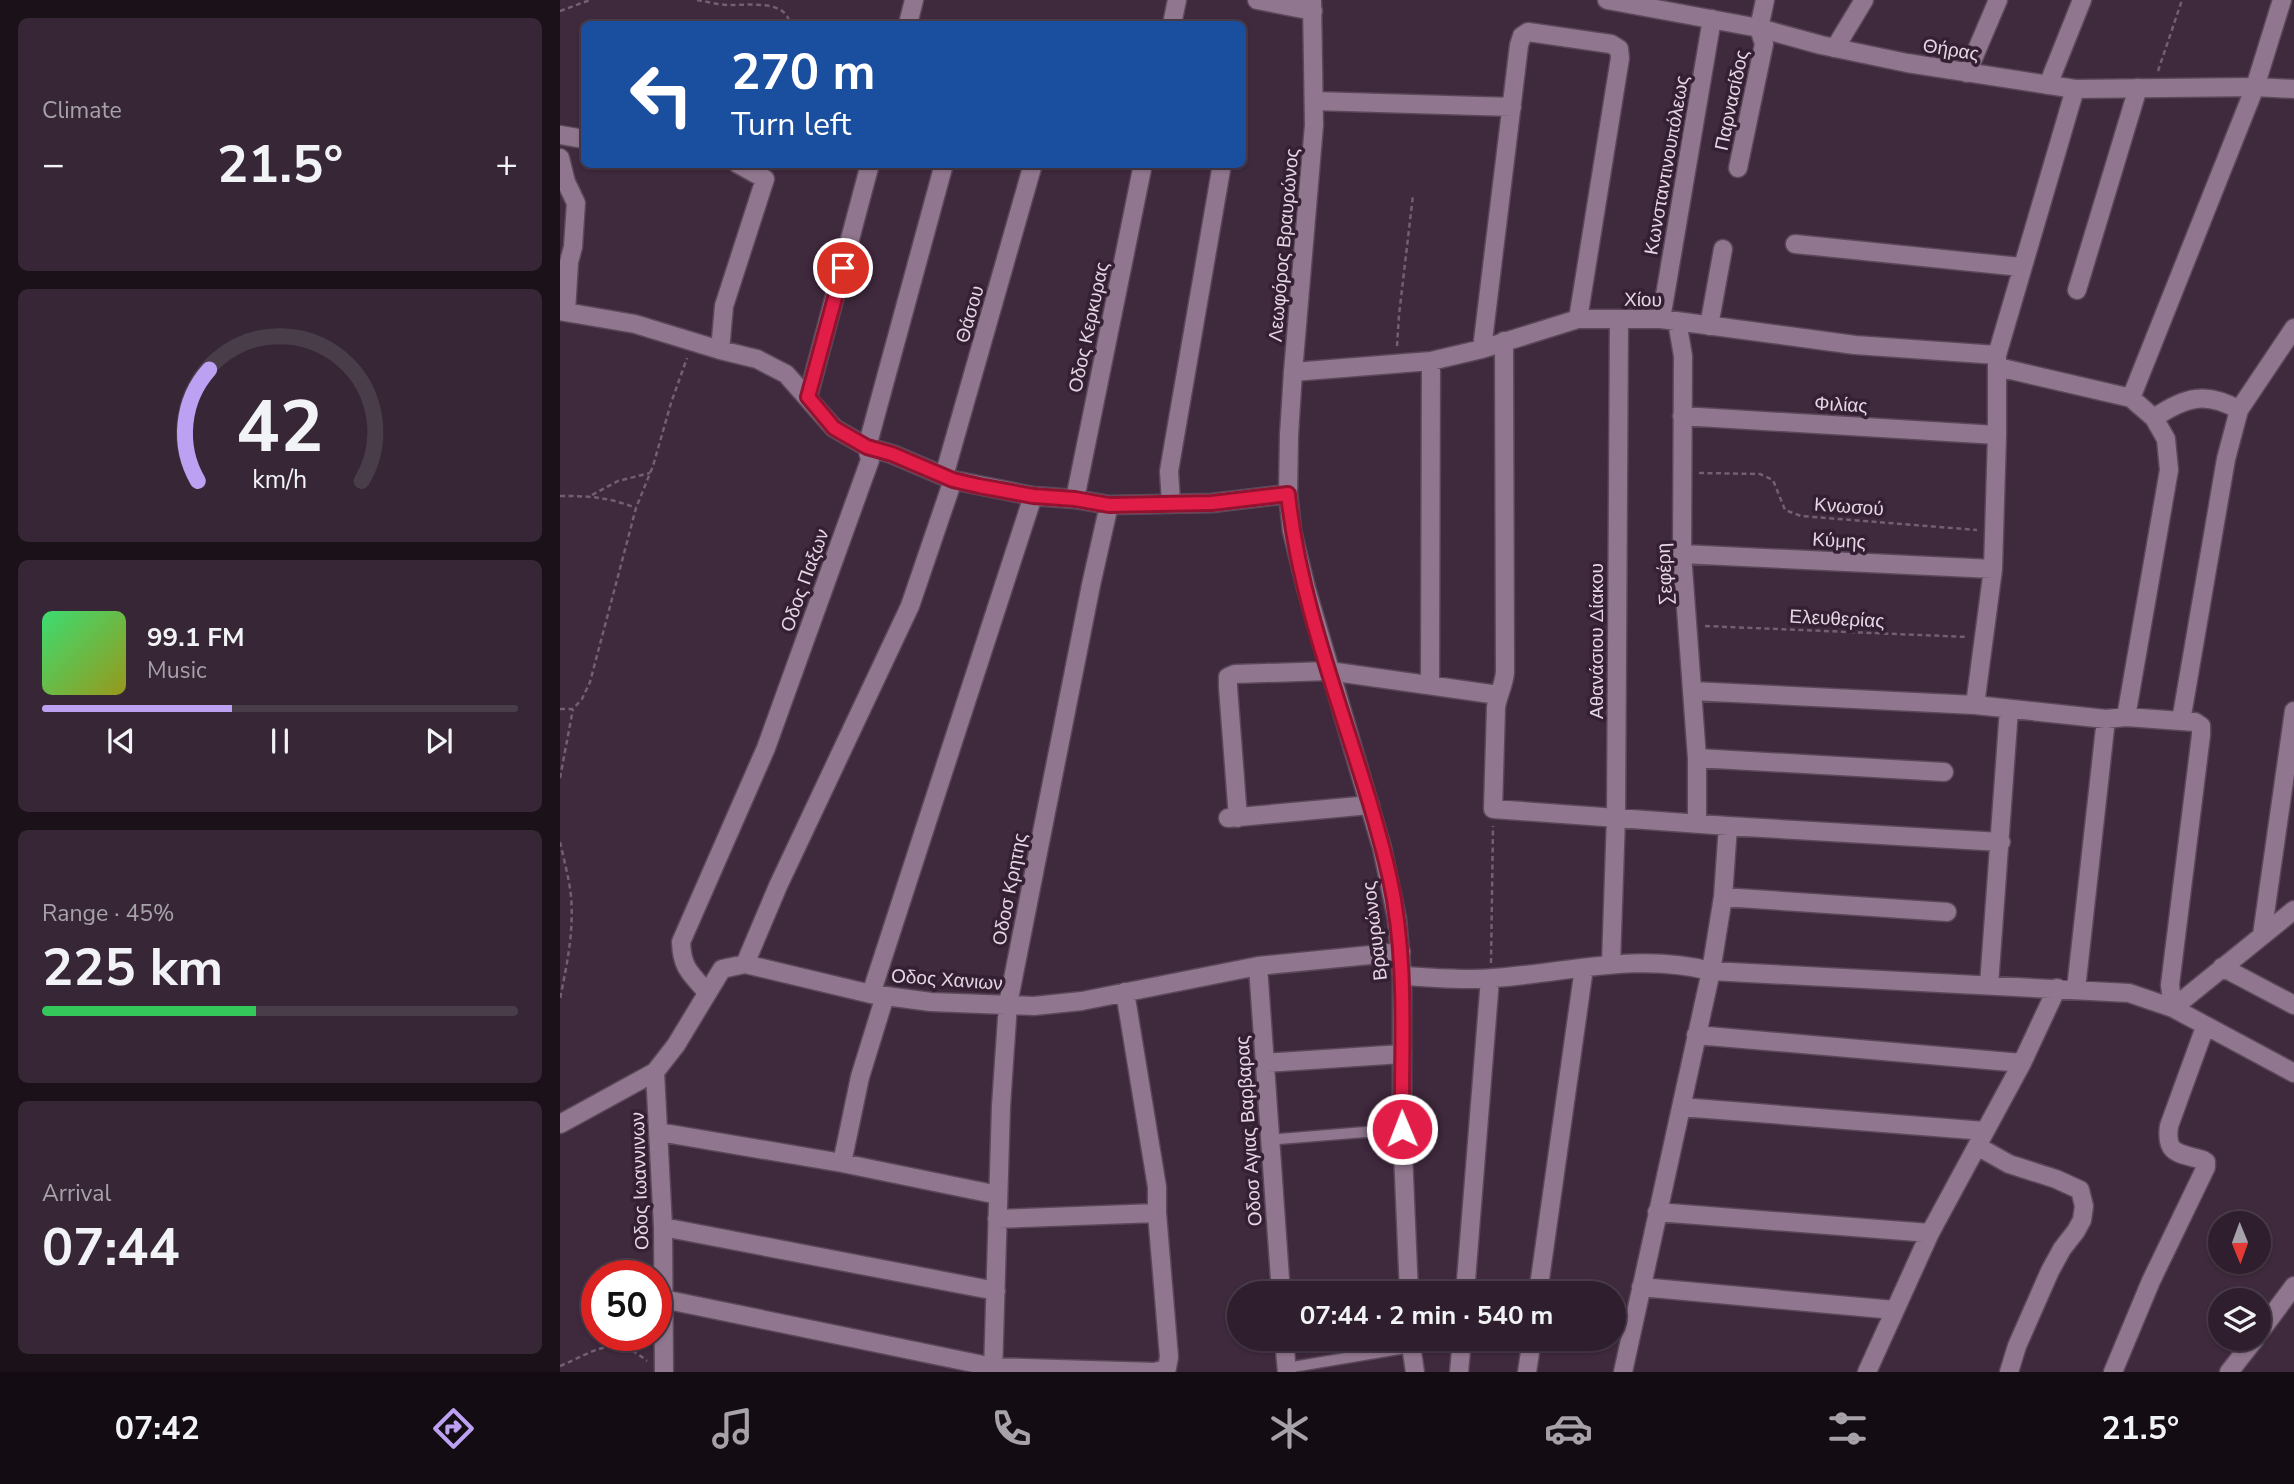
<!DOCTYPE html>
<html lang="en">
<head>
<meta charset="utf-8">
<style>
	body { margin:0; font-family:"Nunito Sans",sans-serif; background:#372736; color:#f1f3f6; height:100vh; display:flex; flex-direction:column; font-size:26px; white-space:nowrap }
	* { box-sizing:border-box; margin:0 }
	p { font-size:23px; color:#a7a2aa }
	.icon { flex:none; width:38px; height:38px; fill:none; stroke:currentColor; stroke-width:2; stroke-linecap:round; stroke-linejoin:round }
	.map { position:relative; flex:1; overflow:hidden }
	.drawer { display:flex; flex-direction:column; gap:18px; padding:18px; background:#1a1119; width:560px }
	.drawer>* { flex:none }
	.hud { position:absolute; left:21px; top:21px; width:665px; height:147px; border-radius:10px; box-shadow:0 2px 5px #0004,0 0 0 2px #4a3d4a; background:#1a4fa0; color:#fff; overflow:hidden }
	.needle { width:46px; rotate:179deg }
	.controls { position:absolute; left:1648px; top:1211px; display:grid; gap:14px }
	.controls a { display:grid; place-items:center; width:63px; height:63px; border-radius:50%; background:#2f1f2e; box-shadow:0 2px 5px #0004,0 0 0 2px #4a3d4a; font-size:35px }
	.speed { position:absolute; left:21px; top:1260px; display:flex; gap:14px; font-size:35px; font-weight:700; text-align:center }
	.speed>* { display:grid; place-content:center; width:91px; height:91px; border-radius:50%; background:#2f1f2e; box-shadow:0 2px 5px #0004,0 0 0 2px #4a3d4a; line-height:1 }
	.speed .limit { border:10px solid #d22; background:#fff; color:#111 }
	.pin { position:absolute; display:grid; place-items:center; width:60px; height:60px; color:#fff; margin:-30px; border:4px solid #fff; border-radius:50%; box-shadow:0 2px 7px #0007 }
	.me { position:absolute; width:77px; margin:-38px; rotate:359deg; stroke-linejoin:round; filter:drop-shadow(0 0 5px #0008) }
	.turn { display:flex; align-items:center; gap:24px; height:147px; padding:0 35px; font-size:32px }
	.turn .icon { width:91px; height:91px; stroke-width:2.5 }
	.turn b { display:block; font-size:49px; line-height:60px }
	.big { font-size:52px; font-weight:700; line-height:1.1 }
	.drawer .widget { flex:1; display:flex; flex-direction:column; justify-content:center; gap:10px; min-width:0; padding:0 24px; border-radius:10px; background:#372736 }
	.drawer .dial { align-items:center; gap:0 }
	.dial svg { height:182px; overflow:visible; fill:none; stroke:#4a3d4a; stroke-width:7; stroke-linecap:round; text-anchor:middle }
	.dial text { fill:#f1f3f6; stroke:none }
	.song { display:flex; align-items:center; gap:21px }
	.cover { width:84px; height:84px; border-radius:10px; background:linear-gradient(135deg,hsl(140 70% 55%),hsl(60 70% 35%)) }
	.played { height:7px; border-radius:4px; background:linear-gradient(90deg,#bca0f2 40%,#4a3d4a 40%) }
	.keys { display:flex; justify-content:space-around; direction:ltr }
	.heat { display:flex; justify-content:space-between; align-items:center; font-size:38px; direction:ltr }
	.charge { height:10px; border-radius:5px; background:linear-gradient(90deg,#34c759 45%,#4a3d4a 0) }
	.trip { position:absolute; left:667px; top:1281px; width:399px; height:70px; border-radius:35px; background:#2f1f2e; box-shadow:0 2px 5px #0004,0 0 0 2px #4a3d4a; font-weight:700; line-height:70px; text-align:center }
	.tabs { display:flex; height:112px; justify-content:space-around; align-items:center; background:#130c12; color:#a7a2aa }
	.tabs .icon { width:49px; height:49px }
	.tabs .current { color:#bca0f2 }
	.tabs b { font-size:32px; color:#f1f3f6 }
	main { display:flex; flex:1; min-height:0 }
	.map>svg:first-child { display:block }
</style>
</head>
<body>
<main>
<section class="drawer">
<div class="widget"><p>Climate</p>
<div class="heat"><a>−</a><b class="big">21.5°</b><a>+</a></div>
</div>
<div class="widget dial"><svg viewBox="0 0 100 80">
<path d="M14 69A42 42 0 1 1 86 69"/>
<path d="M14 69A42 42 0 0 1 19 20" stroke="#bca0f2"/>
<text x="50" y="56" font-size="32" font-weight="700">42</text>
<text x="50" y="72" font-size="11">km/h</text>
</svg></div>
<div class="widget">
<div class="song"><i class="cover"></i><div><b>99.1 FM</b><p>Music</p></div></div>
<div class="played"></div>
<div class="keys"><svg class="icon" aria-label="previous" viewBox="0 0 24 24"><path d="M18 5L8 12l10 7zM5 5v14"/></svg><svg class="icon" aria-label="pause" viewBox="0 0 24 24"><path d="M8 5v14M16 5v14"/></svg><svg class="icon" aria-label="next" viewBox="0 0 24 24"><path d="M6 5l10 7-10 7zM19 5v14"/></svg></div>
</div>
<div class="widget"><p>Range · 45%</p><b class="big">225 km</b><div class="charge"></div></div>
<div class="widget"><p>Arrival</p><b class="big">07:44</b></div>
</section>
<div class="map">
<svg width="1734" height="1372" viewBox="0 0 1734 1372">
	<rect width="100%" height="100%" fill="#3f293d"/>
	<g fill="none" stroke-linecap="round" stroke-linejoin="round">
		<defs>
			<path id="service" d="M 708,1140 L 842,1129
				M 727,1368 L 851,1347"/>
			<path id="minor" d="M 697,0 L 753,11
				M 348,24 L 354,0
				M 612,24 L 617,0
				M 1275,48 L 1304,0
				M 1407,73 L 1438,0
				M 1488,85 L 1522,0
				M 754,101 L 952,107
				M 0,135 L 24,139
				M 0,158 L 6,182 L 16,203 L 13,247 L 9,262 L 6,312
				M 1178,168 L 1204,44 L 1199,28 L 1205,0
				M 1235,244 L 1461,267
				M 1517,290 L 1578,88
				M 0,311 L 75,324 L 160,350 L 197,359 L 226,374 L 274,428 L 307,447 L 332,454 L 393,480 L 473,496 L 515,499 L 549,505 L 652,503 L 728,494
				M 1101,319 L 1152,19
				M 1117,321 L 1123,356 L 1122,554 L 1137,758 L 1137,824
				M 1149,326 L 1163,249
				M 944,341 L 945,672 C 944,685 938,695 936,707 L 933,809 L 1168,826 L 1441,842
				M 922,349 L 959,45 L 962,36 L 968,32 L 1051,44 L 1059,49 L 1060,58 L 1018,319
				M 160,350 L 164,306 L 205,179 L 178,164
				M 1438,367 L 1571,398 L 1594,418 L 1606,439 L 1609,470 L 1566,717
				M 733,372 L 871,361 L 922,349 L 1018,319 L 1101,319 L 1295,345 L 1437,355
				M 248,397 L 310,164
				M 1571,398 L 1695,87 L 1722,0
				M 1122,416 L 1437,435
				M 1594,418 C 1625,397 1646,391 1679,410
				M 384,476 L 473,164
				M 515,499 L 583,164
				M 611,503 L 609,471 L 662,164
				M 1122,554 L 1433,569
				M 870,684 L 871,361
				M 1132,691 L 1415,705 L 1546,719 L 1566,717 L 1635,722 L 1641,726 L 1641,735 L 1610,985 L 1613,1008
				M 1415,705 L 1433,569 L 1437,435 L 1437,355 L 1515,89
				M 1621,721 L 1666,459 L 1679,410 L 1734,328
				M 1137,758 L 1384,772
				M 668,818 L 810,805
				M 678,818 L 668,687 L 668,677 L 675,674 L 769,671 L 938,695
				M 1163,897 L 1387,912
				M 1702,935 L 1734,711
				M 185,964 L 218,886 L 350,606 L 393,480
				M 1051,964 L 1056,817 L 1059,319
				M 698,966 L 721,1293
				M 1662,967 L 1734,1005
				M 842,976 C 872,977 903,981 933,978 C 1008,973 1076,952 1151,971 L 1569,993 L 1613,1008 L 1734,1073
				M 1429,985 L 1449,709
				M 1516,989 L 1546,719
				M 147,992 C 130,973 122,968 121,942 L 206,748 L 310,460 L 307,447 L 384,164
				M 311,994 L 473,496
				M 1613,1008 L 1734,910
				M 1136,1035 L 1462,1063
				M 704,1063 L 842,1054
				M 95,1072 L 103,1227 L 104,1372
				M 1121,1107 L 1425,1131
				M 0,1124 L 95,1072 L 116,1045 L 162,969 L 185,964 L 311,994 L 371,1002 L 474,1006 L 522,1001 L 698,966 L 841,952
				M 99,1132 L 282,1163 L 438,1195
				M 1417,1146 L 1449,1164 L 1496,1179 L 1520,1190 L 1524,1206 L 1522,1220 L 1516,1231 L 1502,1249 L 1490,1271 L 1457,1346 L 1449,1372
				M 282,1163 L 300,1077 L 325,996
				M 1097,1212 L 1370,1233
				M 437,1219 L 597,1213
				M 103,1227 L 436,1291
				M 1081,1287 L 1334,1310
				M 905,1293 L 930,979
				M 978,1293 L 1024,968
				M 103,1299 L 433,1367 L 595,1372 L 607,1368 L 609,1357 L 597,1213 L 597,1187 L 565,992
				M 1699,1333 L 1734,1286
				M 724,1339 L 727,1372
				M 433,1372 L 441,1106 L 448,1004 L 531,585 L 549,505
				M 899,1372 L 902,1339
				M 967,1372 L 972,1339
				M 1063,1372 L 1151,971 L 1163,897 L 1168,826
				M 1307,1372 L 1370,1233 L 1462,1063 L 1497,988
				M 1553,1372 L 1591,1281 L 1646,1167 L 1646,1162 L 1643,1160 C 1619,1153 1605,1155 1609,1126 L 1645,1027
				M 1669,1372 L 1695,1339"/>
			<path id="tertiary" d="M 1047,0 L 1199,28 L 1261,45 L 1347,63 L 1515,89 L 1695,87 L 1734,89"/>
			<path id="secondary" d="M 752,0 L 754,125 L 733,372 L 729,435 L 728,494 L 732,531 L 746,588 L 822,848 L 837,919 L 842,976 L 842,1129 L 849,1293
				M 850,1339 L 855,1372"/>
		</defs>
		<use href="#service" stroke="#5a4859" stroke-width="13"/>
		<use href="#minor" stroke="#5a4859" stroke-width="21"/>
		<use href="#tertiary" stroke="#5a4859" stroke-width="21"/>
		<use href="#secondary" stroke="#5a4859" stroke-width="21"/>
		<path stroke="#725f71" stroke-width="2.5" stroke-dasharray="5 3.5" stroke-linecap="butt" d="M 137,0 C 148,2 160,5 171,5 C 191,5 226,0 230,24
			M 0,11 L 30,0
			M 1598,71 L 1622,0
			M 837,346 L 839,315 L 853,195
			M 1139,473 L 1200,474 L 1213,480 L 1225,510 L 1241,516 L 1417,530
			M 32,495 L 58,481 L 90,473
			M 0,496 C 29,496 48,497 76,508
			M 1145,626 L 1408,637
			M 0,709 L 13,709 L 22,699 L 30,682 L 76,508 L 93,466 L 111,403 L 127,358
			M 0,778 L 13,709
			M 0,842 C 4,860 9,878 11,896 C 14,932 7,964 0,999
			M 931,963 L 933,826
			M 0,1366 C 34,1352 54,1333 87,1361"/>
		<use href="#service" stroke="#90768e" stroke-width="10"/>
		<use href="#minor" stroke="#90768e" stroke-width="18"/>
		<use href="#tertiary" stroke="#90768e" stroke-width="18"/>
		<use href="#secondary" stroke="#90768e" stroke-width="18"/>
	</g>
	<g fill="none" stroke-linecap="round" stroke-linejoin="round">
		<defs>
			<path id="route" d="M 283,268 L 248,397 L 274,428 L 307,447 L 332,454 L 393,480 L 419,486 L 473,496 L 515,499 L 549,505 L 652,503 L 728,494 C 742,626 801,750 830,879 C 848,961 841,1046 842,1129"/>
		</defs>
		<use href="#route" stroke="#92132f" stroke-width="18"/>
		<use href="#route" stroke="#e11d48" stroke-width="12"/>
	</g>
	<g text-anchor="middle" stroke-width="7" stroke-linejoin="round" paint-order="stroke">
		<g font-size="19" fill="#e4d6e3" stroke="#341f33">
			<text transform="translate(1391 49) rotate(9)" y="7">Θήρας</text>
			<text transform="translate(1171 100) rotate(-78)" y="7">Παρνασίδος</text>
			<text transform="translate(1106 165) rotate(-80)" y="7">Κωνσταντινουπόλεως</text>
			<text transform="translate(723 245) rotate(-85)" y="7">Λεωφόρος Βραυρώνος</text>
			<text transform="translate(1083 299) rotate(1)" y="7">Χίου</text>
			<text transform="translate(409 314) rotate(-74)" y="7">Θάσου</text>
			<text transform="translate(528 327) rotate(-78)" y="7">Οδος Κερκυρας</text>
			<text transform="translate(1281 404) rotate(3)" y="7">Φιλίας</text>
			<text transform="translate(1289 506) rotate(4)" y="7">Κνωσού</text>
			<text transform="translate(1279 540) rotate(3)" y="7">Κύμης</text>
			<text transform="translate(1104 574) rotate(-93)" y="7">Σεφέρη</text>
			<text transform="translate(244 580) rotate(-70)" y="7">Οδος Παξων</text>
			<text transform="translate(1277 618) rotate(3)" y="7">Ελευθερίας</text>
			<text transform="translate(1036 641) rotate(-90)" y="7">Αθανάσιου Δίακου</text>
			<text transform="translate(449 889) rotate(-79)" y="7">Οδοσ Κρητης</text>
			<text transform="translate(814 931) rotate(-97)" y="7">Βραυρώνος</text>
			<text transform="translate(387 979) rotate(4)" y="7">Οδος Χανιων</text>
			<text transform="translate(688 1131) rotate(-94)" y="7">Οδοσ Αγιας Βαρβαρας</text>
			<text transform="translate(79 1181) rotate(-92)" y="7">Οδος Ιωαννινων</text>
		</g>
	</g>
</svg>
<div class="controls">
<a><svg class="needle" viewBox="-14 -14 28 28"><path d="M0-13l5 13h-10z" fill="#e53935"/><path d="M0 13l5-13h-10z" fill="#a7a2aa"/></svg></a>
<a><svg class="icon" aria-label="layers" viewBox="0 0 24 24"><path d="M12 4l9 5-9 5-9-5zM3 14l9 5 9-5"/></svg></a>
</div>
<div class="speed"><div class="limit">50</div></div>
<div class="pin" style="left:283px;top:268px;background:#d93025"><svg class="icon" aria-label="arrive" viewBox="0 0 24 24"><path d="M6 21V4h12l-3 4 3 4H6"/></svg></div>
<svg class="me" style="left:842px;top:1129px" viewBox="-20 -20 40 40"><circle r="17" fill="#e11d48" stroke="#fff" stroke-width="3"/><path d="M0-11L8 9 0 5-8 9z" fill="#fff"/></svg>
<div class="trip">07:44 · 2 min · 540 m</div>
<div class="hud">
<div class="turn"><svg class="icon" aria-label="left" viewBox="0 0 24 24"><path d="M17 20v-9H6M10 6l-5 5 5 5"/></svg><div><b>270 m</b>Turn left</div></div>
</div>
</div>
</main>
<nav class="tabs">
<b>07:42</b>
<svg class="icon current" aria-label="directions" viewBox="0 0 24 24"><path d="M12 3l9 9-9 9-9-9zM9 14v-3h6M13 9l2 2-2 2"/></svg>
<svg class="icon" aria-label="music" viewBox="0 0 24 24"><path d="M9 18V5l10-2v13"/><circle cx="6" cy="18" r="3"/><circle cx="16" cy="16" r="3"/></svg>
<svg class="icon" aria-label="phone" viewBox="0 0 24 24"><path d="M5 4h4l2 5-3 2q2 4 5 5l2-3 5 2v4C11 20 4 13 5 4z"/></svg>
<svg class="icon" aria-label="climate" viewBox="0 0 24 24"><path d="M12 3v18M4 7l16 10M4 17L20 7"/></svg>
<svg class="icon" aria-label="car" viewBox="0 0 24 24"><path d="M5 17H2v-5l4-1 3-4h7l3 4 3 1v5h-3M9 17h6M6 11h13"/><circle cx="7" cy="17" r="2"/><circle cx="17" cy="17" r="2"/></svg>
<svg class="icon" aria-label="filters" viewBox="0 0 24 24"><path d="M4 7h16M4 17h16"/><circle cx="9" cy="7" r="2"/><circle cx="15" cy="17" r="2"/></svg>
<b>21.5°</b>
</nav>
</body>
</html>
